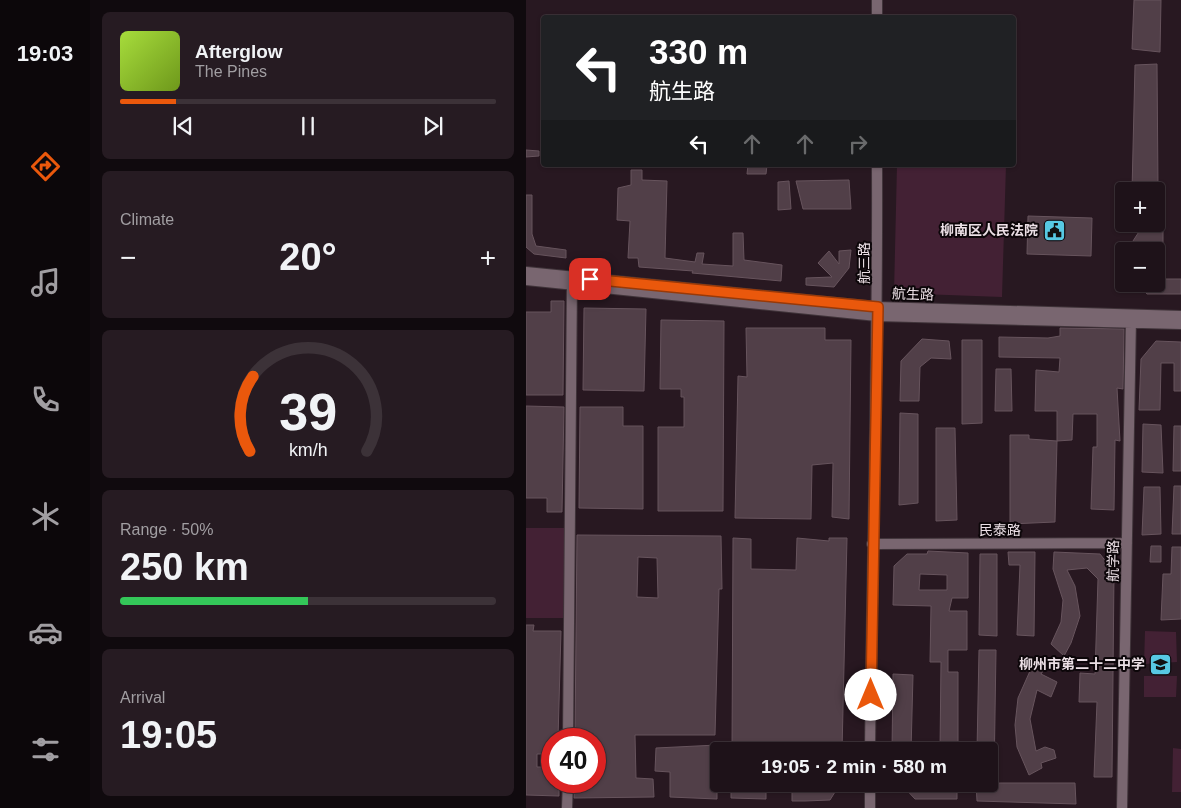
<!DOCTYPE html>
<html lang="en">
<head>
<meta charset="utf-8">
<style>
	body { margin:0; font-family:Helvetica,"Noto Sans SC",sans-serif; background:#261b22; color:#f1f3f6; height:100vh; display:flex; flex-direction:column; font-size:19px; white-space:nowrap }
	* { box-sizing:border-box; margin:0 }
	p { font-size:16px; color:#a19ea2 }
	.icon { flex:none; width:28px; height:28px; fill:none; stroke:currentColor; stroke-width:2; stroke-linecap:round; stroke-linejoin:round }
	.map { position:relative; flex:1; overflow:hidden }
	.panel { display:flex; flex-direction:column; gap:12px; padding:12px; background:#100a0e; width:436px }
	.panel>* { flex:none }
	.hud { position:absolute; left:15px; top:15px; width:475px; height:152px; border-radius:5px; box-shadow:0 1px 4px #0004,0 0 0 1px #3c3238; background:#202124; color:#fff; overflow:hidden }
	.buttons { position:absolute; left:589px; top:182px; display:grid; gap:10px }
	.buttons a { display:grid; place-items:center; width:50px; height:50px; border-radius:5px; background:#1e1219; box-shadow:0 1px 4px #0004,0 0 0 1px #3c3238; font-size:25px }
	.speed { position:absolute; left:15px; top:728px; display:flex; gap:10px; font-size:25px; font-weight:700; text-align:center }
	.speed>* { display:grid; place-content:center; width:65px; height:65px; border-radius:50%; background:#1e1219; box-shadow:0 1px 4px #0004,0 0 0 1px #3c3238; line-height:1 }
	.speed .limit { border:8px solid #d22; background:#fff; color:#111 }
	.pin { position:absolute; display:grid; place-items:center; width:42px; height:42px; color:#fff; margin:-21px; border-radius:10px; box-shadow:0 2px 8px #0006 }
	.me { position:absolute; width:55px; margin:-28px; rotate:0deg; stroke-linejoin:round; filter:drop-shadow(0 0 4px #0008) }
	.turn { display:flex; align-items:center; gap:18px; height:105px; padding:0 25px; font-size:22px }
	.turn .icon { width:65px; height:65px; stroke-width:2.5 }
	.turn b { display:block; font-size:35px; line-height:42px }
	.lanes { display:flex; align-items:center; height:48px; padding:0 25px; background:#0003; justify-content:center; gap:25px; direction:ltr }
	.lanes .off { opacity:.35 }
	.big { font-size:38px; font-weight:600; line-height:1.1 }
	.panel .widget { flex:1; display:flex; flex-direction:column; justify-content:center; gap:8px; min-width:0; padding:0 18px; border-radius:8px; background:#261b22 }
	.panel .dial { align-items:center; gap:0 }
	.dial svg { height:130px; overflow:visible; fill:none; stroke:#3c3238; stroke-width:7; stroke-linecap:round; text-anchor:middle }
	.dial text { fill:#f1f3f6; stroke:none }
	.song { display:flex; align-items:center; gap:15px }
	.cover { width:60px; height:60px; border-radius:8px; background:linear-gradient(135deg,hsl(80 70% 55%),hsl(80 70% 35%)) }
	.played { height:5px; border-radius:2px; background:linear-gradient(90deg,#ea580c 15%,#3c3238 15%) }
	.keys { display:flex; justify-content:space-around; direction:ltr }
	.heat { display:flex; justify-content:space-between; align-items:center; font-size:28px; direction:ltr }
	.charge { height:8px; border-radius:4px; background:linear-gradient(90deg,#34c759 50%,#3c3238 0) }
	.trip { position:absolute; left:184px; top:742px; width:288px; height:50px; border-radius:5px; background:#1e1219; box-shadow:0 1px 4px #0004,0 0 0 1px #3c3238; font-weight:600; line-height:50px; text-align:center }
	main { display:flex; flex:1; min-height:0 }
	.menu { display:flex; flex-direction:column; width:90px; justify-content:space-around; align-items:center; background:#0c070a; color:#a19ea2 }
	.menu .icon { width:35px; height:35px }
	.menu .on { color:#ea580c }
	.menu b { font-size:22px; color:#f1f3f6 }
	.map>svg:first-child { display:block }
</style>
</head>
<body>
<main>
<nav class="menu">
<b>19:03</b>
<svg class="icon on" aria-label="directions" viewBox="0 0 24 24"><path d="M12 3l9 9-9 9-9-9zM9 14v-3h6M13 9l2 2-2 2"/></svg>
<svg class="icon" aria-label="music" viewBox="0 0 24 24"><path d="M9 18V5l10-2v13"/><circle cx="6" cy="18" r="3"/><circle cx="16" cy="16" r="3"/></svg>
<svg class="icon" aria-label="phone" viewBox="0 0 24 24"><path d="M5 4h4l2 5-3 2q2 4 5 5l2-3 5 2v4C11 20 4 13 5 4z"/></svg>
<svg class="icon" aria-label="climate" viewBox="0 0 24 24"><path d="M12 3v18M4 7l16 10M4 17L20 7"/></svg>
<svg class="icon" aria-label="car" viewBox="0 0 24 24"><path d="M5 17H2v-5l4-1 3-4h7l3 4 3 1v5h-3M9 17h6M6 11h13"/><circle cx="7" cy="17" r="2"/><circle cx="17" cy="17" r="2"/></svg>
<svg class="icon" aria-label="filters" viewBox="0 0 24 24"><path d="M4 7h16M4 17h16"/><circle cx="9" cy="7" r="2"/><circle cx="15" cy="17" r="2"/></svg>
</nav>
<section class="panel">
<div class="widget">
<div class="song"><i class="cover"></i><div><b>Afterglow</b><p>The Pines</p></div></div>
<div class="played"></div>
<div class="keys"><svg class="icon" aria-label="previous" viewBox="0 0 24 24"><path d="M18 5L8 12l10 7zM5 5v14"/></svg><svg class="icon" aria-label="pause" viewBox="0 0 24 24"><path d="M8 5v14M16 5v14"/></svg><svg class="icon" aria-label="next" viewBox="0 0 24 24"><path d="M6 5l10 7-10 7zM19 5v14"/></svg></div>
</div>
<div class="widget"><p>Climate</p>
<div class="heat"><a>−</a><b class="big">20°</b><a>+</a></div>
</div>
<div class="widget dial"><svg viewBox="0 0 100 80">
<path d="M14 69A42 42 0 1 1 86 69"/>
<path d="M14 69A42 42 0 0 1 16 23" stroke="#ea580c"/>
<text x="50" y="56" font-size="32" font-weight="700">39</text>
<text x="50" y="72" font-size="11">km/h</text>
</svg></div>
<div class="widget"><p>Range · 50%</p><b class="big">250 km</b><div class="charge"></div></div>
<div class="widget"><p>Arrival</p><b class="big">19:05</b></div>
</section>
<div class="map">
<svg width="655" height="808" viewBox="0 0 655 808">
	<rect width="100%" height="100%" fill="#281821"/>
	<path fill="#432134" d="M 371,165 L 480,165 L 476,297 L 368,293 Z
		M 0,528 L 40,528 L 39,618 L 0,618 Z
		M 619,631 L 650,632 L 651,662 L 618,664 Z
		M 618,676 L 651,676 L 650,697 L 618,697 Z
		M 647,748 L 655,749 L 655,792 L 646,792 Z"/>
	<path fill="#513f48" stroke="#67545d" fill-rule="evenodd" d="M 608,0 L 635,0 L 634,52 L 606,49 Z
		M 631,64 L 632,188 L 628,191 L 606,191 L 609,65 Z
		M 0,150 L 13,151 L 13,156 L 0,157 Z
		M 222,165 L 241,165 L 240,174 L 221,174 Z
		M 105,170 L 116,170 L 116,180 L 141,181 L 139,258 L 169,262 L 171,253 L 178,253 L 176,264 L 207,266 L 207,233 L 217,233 L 218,260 L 256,265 L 255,281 L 166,273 L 167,271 L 113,267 L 112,258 L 102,258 L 104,221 L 91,220 L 92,188 L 105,185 Z
		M 323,180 L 325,209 L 277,209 L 270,181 Z
		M 263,181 L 265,209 L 252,210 L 252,182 Z
		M 0,195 L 6,195 L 6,234 L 10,246 L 40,250 L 40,258 L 8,254 L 0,247 Z
		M 502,216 L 566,218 L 565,256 L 501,254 Z
		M 630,218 L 637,218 L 637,279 L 655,279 L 655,294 L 621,294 L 612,284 L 630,284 L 630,251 L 607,251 L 607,241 L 618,224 L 630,224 Z
		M 325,250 L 323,268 L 308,287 L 280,285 L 280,278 L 306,277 L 292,263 L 303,251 L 313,264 L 313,251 Z
		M 25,301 L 38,301 L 37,395 L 0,395 L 0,312 L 25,312 Z
		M 58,308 L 120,309 L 118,391 L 57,390 Z
		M 135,320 L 198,321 L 197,511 L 132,511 L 132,427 L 158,427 L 158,397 L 155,397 L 155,389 L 134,389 Z
		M 220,328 L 299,328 L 299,340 L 325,340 L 323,519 L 306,517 L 307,463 L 286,465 L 285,519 L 209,518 L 212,376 L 221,377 Z
		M 534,328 L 598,329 L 597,389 L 591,388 L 594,441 L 589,440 L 588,510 L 565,509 L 567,447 L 571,447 L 571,414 L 547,414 L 546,440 L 531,441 L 531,411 L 509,411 L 510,370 L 533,372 L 534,358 L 473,357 L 473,337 L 522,338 L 534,336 Z
		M 396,339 L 423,341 L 425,359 L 405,358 L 394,367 L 393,401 L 374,401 L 375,361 Z
		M 436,340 L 456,340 L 456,423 L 436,424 Z
		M 630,341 L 655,342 L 655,391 L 648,391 L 648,363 L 635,363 L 634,410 L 613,410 L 615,359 Z
		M 470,369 L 485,369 L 486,411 L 469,411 Z
		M 0,406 L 38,407 L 36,512 L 21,512 L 21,498 L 0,498 Z
		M 54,407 L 97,407 L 97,426 L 117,426 L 117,509 L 53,508 Z
		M 374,413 L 392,414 L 392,503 L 373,505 Z
		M 617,424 L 635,425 L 637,473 L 616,472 Z
		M 648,426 L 655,426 L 655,471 L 647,471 Z
		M 410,428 L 429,428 L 431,520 L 410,521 Z
		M 484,435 L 503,435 L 503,439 L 531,441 L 529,522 L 484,524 Z
		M 648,486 L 655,486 L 655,534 L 646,534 Z
		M 618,487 L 634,487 L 635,534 L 616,535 Z
		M 51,535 L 195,536 L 196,589 L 193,589 L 189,735 L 109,735 L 110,778 L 127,779 L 128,797 L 48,798 L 49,781 L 69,781 L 69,735 L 49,735 ZM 112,557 L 131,558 L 132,598 L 111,597 Z
		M 207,538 L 225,539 L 225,569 L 270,570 L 271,538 L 303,541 L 303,538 L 321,538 L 316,751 L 206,751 Z
		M 625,546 L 635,546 L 635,562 L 624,562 Z
		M 646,547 L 655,547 L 655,619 L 635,620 L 637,574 L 645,574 Z
		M 402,551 L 442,553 L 442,598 L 426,598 L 423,611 L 441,611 L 441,650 L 422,650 L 422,672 L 432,672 L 432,751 L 414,751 L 415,662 L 404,662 L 405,606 L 367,605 L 368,566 L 381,554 L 401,554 ZM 394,574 L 421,575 L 421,590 L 393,590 Z
		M 482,552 L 509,552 L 508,636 L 491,635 L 494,565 L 483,565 Z
		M 528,552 L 574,554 L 588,572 L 586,777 L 568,777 L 571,702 L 553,702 L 554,673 L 569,674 L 572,579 L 561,568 L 541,570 L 549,586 L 554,616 L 545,643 L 538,656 L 525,644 L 535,622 L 537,600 L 527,569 Z
		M 454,554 L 471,554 L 471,636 L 453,635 Z
		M 0,625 L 8,625 L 7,631 L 35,631 L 32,739 L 26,739 L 26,754 L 11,754 L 11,767 L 26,767 L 26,781 L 33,781 L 33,796 L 0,795 Z
		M 453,650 L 470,650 L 468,778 L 462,778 L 462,751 L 451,751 Z
		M 508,662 L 519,668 L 515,674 L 531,682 L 525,697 L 511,690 L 504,719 L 510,751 L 519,747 L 528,750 L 530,758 L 515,763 L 516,768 L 503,775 L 491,747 L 489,725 L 492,698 Z
		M 367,674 L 387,675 L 385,751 L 366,751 Z
		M 191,745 L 191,799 L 144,797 L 144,772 L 129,771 L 130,748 Z
		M 475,783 L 549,783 L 550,804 L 451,801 L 450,784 Z
		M 205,784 L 240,784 L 240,799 L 205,798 Z
		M 266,784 L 314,784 L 304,800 L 279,801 L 266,801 Z
		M 375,784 L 431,784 L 431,799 L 389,799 Z"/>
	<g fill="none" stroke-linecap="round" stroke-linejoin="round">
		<defs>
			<path id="minor" d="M 351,18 L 351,0
				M 0,272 L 351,307 L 655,316
				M 0,280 L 351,316 L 655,324
				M 346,544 L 601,543
				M 42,739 L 46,278
				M 344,751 C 346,556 352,360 351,165
				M 41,808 L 42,781
				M 344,808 L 344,784
				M 596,808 L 605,318"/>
		</defs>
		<use href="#minor" stroke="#40343a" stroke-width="12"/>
		<use href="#minor" stroke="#796670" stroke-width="10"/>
	</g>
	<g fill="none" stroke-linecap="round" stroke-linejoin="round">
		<defs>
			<path id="route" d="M 64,279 L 352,307 L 345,695"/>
		</defs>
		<use href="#route" stroke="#983908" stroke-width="12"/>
		<use href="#route" stroke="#ea580c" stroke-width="9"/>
	</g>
	<defs>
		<symbol id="civic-square" viewBox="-11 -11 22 22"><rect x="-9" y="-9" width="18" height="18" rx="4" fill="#57c9e3" stroke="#0c0609"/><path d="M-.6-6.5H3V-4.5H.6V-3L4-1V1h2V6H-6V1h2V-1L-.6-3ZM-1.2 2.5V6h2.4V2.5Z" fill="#111"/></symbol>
		<symbol id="school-square" viewBox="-11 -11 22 22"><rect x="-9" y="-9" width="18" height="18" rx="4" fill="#57c9e3" stroke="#0c0609"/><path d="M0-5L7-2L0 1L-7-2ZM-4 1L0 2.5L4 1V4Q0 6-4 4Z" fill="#111"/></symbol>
	</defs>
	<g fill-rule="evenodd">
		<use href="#civic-square" x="516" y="218" width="25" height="25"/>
		<use href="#school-square" x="622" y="652" width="25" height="25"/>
	</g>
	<g text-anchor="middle" stroke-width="4" stroke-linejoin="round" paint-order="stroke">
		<g font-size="14" font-weight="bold" fill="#ebdfe5" stroke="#0c0609" text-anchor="end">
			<text x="512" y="235">柳南区人民法院</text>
			<text x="619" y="669">柳州市第二十二中学</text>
		</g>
		<g font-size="14" fill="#ebdfe5" stroke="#0c0609">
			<text transform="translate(338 263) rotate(-90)" y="5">航三路</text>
			<text transform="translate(387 294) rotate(2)" y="5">航生路</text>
			<text x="474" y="535">民泰路</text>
			<text transform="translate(587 561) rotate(-89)" y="5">航学路</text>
		</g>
	</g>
</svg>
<div class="buttons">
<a>+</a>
<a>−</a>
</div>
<div class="speed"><div class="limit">40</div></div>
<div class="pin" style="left:64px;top:279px;background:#d93025"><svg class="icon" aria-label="arrive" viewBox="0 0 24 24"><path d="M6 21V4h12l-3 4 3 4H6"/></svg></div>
<svg class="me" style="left:345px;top:695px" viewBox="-20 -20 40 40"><circle r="19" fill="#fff"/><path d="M0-13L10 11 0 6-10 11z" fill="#ea580c"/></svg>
<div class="trip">19:05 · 2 min · 580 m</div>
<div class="hud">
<div class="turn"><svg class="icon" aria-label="left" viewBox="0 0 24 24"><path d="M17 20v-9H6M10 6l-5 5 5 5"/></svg><div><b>330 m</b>航生路</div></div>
<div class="lanes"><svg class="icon" aria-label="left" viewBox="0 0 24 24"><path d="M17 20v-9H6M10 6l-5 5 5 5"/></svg><svg class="icon off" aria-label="ahead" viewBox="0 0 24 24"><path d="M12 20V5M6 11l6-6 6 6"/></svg><svg class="icon off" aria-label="ahead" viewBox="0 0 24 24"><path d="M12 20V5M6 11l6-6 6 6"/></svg><svg class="icon off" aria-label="right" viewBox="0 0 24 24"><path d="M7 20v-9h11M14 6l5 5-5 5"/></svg></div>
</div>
</div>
</main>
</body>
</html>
